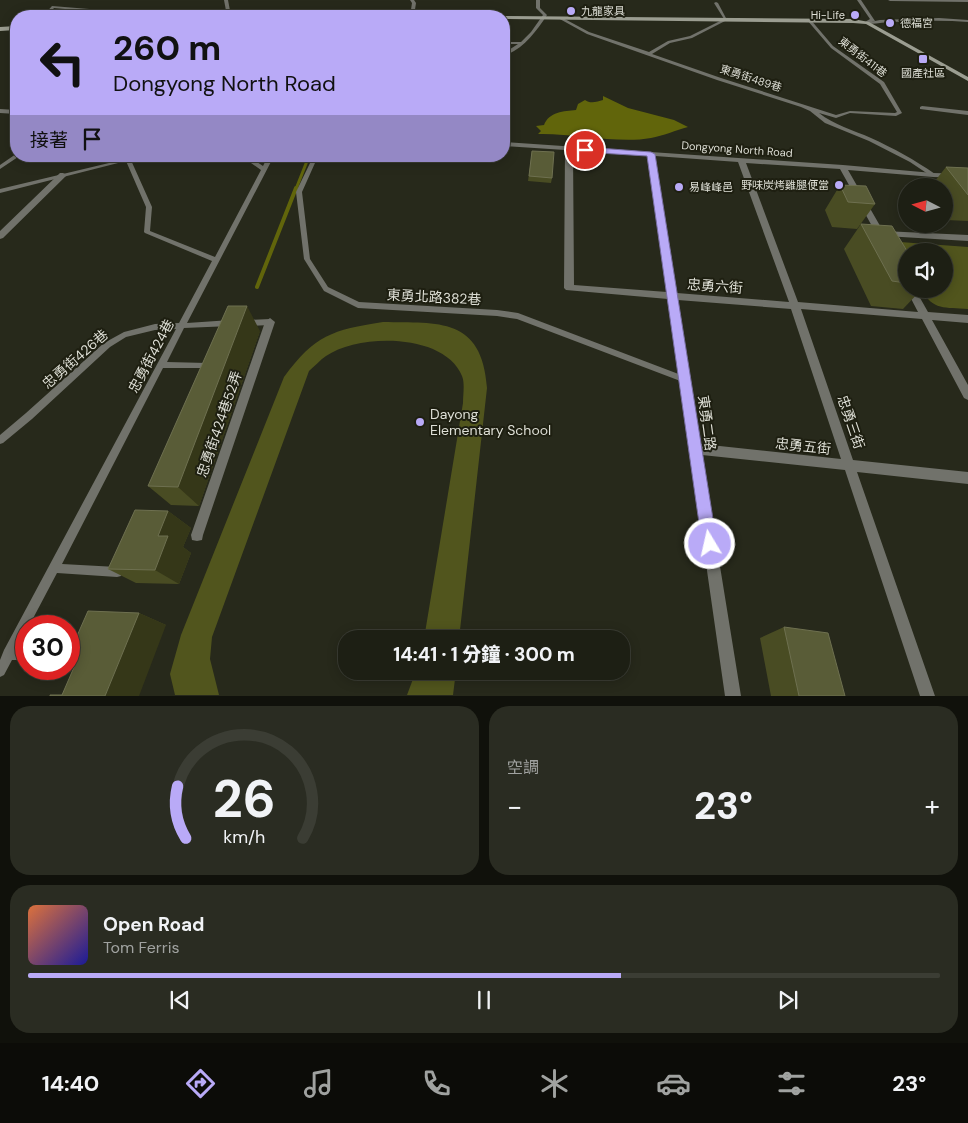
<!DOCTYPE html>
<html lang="zh-TW">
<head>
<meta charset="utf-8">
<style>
	body { margin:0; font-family:"DM Sans","Noto Sans TC",sans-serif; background:#2a2c22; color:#f1f3f6; height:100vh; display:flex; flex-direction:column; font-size:19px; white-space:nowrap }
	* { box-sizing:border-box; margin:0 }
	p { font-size:16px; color:#a0a2a0 }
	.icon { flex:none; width:28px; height:28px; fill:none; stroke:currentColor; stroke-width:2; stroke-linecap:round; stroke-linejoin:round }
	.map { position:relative; height:696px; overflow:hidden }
	.drawer { display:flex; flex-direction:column; gap:10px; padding:10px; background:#10110b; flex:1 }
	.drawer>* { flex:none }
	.hud { position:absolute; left:10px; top:10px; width:500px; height:152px; border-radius:20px; box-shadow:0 2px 12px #0003,0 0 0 1px #3b3d34; background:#b9aaf7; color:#111; overflow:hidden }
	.needle { width:32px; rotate:276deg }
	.controls { position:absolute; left:898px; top:178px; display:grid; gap:10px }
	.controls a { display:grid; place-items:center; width:55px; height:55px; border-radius:50%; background:#1d1f14; box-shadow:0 2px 12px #0003,0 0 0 1px #3b3d34; font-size:25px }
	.speed { position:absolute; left:15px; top:615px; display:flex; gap:10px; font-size:25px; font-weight:700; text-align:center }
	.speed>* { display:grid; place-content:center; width:65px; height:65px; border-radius:50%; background:#1d1f14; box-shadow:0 2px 12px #0003,0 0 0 1px #3b3d34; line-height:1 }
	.speed .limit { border:8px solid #d22; background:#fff; color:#111 }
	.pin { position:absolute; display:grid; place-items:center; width:42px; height:42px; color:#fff; margin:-21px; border:2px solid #fff; border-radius:50%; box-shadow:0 1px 5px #0007 }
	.me { position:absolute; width:55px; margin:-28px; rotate:351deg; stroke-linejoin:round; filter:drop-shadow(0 0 4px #0008) }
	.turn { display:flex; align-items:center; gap:18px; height:105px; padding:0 20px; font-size:22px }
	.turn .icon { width:65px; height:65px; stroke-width:2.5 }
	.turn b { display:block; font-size:35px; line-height:42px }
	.then { display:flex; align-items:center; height:48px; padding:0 20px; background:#0003; gap:10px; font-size:19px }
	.big { font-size:38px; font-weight:800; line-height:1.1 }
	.drawer .tile { flex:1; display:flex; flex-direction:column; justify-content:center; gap:8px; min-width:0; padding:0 18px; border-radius:20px; background:#2a2c22 }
	.drawer .dial { align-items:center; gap:0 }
	.dial svg { height:130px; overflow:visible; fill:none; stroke:#3b3d34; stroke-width:7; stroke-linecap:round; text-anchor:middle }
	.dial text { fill:#f1f3f6; stroke:none }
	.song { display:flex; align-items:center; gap:15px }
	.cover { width:60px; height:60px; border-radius:8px; background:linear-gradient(135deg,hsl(20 70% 55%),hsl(240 70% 35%)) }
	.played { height:5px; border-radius:2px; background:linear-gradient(90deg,#b9aaf7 65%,#3b3d34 65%) }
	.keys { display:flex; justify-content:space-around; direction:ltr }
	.heat { display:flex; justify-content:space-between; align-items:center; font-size:28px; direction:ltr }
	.drawer .tiles { flex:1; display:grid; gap:10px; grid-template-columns:1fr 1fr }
	.tile:last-child { grid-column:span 2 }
	.trip { position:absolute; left:338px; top:630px; width:292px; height:50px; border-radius:20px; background:#1d1f14; box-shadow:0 2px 12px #0003,0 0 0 1px #3b3d34; font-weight:800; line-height:50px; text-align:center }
	.dock { display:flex; height:80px; justify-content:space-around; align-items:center; background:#0c0c08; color:#a0a2a0 }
	.dock .icon { width:35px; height:35px }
	.dock .selected { color:#b9aaf7 }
	.dock b { font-size:22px; color:#f1f3f6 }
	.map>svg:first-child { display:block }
</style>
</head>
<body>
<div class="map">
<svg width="968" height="696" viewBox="0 0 968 696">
	<rect width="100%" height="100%" fill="#27291b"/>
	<path fill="#51551d" d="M 900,242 L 968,247 L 968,309 C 945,307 933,311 921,289 L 944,289 L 944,251 L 906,251 Z
		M 383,322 C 439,323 482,317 487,388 L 459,639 L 424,639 L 463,403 C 463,395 465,383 462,376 C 445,333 359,333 326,356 C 320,360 315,366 309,371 L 212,637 L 210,659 L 219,695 L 175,695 L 170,674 L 181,635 L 284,377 C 315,335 332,330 383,322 Z
		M 416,671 L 456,671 L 453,695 L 407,695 Z"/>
	<path fill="#61650b" d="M 603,96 L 628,108 L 674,120 L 688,127 C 676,130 663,136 651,138 C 618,144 573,133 538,134 L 541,131 L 536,126 L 544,125 C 549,112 564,111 576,110 L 578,104 L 585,100 C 590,104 597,102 603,100 Z"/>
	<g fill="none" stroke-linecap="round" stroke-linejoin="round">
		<path stroke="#61650b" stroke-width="3" d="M 296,189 L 309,156"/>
		<path stroke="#61650b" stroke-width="4" d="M 257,287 L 296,188"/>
		<path fill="#71726b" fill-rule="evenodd" d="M 224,0 L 228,0 L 231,16 L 227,16 Z
			M 410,0 L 414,0 L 416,3 L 414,16 L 410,16 L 412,3 Z
			M 536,0 L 540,0 L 540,8 L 547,15 C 536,32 523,49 504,56 L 504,53 L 518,44 L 504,44 L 504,42 L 521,42 L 531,32 L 543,15 L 536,8 Z
			M 888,0 L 968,0 L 968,2 L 890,1 Z
			M 716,2 L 718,3 L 727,20 L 692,38 L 670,43 L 652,54 L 721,78 L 836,115 L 850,111 L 895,113 L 897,112 L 880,84 L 831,48 L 807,20 L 810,19 L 833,46 L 884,82 L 902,113 L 896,116 L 850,113 L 836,118 L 819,113 C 834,125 853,130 871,138 C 893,148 915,160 935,174 L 935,176 L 931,176 L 910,162 L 869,141 L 825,123 L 810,111 L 801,107 L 717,80 L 587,34 L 558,18 L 561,17 L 589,32 L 649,52 L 668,41 L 690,36 L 724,19 L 714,3 Z
			M 52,6 L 139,13 L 142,16 L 54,8 L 47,16 L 43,16 Z
			M 939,18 L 968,20 L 968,22 C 943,20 918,21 892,22 C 884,22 872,25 865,23 L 880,20 Z
			M 16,154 L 16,156 L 19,156 L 18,157 L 0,169 L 0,165 Z
			M 241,156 L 248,156 L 263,166 L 268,156 L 274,156 L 187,323 L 231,320 L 235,323 L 231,326 L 184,328 L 167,362 L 207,363 L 210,364 L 211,366 L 210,368 L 163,368 L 62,564 L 117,567 L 121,568 L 122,572 L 121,576 L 117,577 L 57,573 L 29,626 L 26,626 L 26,632 L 17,649 L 26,650 L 26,660 L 12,660 L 4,675 L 0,677 L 0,660 L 4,650 L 176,329 L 155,330 L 126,337 L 110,347 L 32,419 L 3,443 L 0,444 L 0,435 L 26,413 L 104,343 L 124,332 L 155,324 L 179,323 L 212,261 L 145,233 L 144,232 L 146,207 L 126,161 L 0,193 L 0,189 L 130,158 L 152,207 L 150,231 L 215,257 L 261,170 Z
			M 323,156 L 332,156 L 315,163 L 302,192 L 310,259 L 328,287 L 359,302 L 497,310 L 518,313 L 689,378 L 690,380 L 689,382 L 686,383 L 683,382 L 517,319 L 497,316 L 358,308 L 324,291 L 304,259 L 296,192 L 311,161 Z
			M 270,319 L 274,322 L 270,325 L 247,326 L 243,323 L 247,320 Z"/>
		<path fill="#71726b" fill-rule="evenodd" d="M 857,0 L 861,0 L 875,21 L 865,24 L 865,22 L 870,19 Z
			M 922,106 L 968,111 L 968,115 L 920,109 L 920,107 Z
			M 0,109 L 16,110 L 16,114 L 0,113 Z
			M 504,142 L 843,165 L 933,173 L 968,174 L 968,178 L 933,177 L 848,170 L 883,231 L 968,235 L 968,241 L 885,236 L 881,238 L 877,235 L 840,169 L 746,163 L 798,302 L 918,312 L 906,289 L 915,289 L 928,312 L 968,315 L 968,323 L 932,320 L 968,385 L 968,400 L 964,398 L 922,319 L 801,309 L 853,460 L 968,472 L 968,484 L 857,472 L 935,696 L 920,696 L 845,470 L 702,455 L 741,696 L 725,696 L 668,299 L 566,290 L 564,288 L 565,150 L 504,146 ZM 573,151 L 648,156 L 667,292 L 574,285 ZM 655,156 L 738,162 L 789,302 L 677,293 ZM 678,300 L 791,309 L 841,459 L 701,444 Z
			M 60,173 L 63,173 L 67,175 L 3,238 L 0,239 L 0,231 Z
			M 270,318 L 275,322 L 203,535 L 202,540 L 197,541 L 192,540 L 191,535 L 265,322 Z"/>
		<path fill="#9b9d91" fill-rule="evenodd" d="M 272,11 L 486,14 L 489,16 L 272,15 L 197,16 L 200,14 Z
			M 502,16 L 853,19 L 869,22 L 968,77 L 968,81 L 866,24 L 853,23 L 504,19 Z
			M 16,26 L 16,30 L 0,31 L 0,27 Z"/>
	</g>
	<path fill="#494c23" d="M 532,151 L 552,178 L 551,183 L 528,181 Z
		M 946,167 L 968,168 L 968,221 L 946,220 L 944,216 L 944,186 L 931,186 Z
		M 840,185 L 875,204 L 857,229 L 832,227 L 825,210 Z
		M 861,224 L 906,251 L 906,289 L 922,289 L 903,309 L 871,306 L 844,249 Z
		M 260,331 L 199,506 L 171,505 L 148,486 Z
		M 168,511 L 191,528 L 183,547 L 191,553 L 179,584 L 136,583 L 108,569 Z
		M 139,613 L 166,625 L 62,695 L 77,660 L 69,658 L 69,654 Z
		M 784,627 L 845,696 L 771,696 L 760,638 Z"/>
	<path fill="#353718" d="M 247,306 L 260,331 L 199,506 L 178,487 Z
		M 168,511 L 191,528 L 183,547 L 191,553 L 179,584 L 155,570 L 158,536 Z
		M 139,613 L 166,625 L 139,696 L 105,696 Z"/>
	<path fill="#595c37" stroke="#6e7050" d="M 532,151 L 554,152 L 552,178 L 529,176 Z
		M 946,167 L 968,168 L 968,195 Z
		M 840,185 L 866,186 L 875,204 L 848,202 Z
		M 861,224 L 892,226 L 907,251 L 906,251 L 906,283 L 892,281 Z
		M 228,306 L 247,306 L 178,487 L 148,486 Z
		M 135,510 L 168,511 L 158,536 L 168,536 L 155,570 L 108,569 Z
		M 88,611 L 139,613 L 105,696 L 50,696 L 50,695 L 62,695 L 78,658 L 69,657 L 69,654 Z
		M 784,627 L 828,633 L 845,696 L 799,696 Z"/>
	<path fill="#b9aaf7" stroke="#786ea1" d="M 585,147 L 651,152 L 655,154 L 717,544 L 715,549 L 710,551 L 704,549 L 702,544 L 647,156 L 583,152 L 581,150 Z"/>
	<g fill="#b9aaf7" stroke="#1e1f11" stroke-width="2">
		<circle cx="571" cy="11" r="5"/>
		<circle cx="855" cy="15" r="5"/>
		<circle cx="890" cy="23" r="5"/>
		<rect x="918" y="54" width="10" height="10" rx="2.5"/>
		<circle cx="839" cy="185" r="5"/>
		<circle cx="679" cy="187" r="5"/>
		<circle cx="420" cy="422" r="5"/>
	</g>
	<g text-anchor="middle" stroke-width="4" stroke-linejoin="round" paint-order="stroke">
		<g font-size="11" fill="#dedfd6" stroke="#1e1f11" text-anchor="start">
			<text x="581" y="15">九龍家具</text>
			<text x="845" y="19" text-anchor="end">Hi-Life</text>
			<text x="900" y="27">德福宮</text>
			<text x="923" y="77" text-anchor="middle">國產社區</text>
			<text x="829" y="189" text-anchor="end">野味炭烤雞腿便當</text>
			<text x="689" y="191">易峰峰邑</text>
		</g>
		<g font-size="11" fill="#dedfd6" stroke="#1e1f11">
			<text transform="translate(863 57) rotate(38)" y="4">東勇街411巷</text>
			<text transform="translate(751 78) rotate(18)" y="4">東勇街489巷</text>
			<text transform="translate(737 149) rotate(4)" y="4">Dongyong North Road</text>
		</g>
		<g font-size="14" fill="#dedfd6" stroke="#1e1f11">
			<text transform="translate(715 286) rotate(4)" y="5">忠勇六街</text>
			<text transform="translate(434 297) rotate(3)" y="5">東勇北路382巷</text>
			<text transform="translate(151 356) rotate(-62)" y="5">忠勇街424巷</text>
			<text transform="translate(75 359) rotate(-41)" y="5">忠勇街426巷</text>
			<text transform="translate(851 422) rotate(71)" y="5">忠勇三街</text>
			<text transform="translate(707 423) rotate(82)" y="5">東勇二路</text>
			<text transform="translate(219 424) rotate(-71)" y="5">忠勇街424巷52弄</text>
			<text transform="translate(803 446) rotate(6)" y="5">忠勇五街</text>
		</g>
		<g font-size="14" fill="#dedfd6" stroke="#1e1f11" text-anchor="start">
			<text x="430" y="419">Dayong<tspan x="430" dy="16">Elementary School</tspan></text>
		</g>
	</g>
</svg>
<div class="controls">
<a><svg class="needle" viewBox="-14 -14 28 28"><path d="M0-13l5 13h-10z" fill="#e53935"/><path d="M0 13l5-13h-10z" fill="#a0a2a0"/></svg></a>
<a><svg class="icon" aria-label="sound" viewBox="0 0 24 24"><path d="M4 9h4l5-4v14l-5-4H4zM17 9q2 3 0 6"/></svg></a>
</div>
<div class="speed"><div class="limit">30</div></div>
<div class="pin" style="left:585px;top:150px;background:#d93025"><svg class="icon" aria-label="arrive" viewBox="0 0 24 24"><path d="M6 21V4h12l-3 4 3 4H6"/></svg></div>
<svg class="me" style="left:710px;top:544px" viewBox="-20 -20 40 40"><circle r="17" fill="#b9aaf7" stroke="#fff" stroke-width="3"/><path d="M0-11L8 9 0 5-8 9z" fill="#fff"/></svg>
<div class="trip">14:41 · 1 分鐘 · 300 m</div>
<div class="hud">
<div class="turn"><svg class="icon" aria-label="left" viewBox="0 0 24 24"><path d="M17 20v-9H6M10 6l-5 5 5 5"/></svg><div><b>260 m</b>Dongyong North Road</div></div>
<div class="then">接著<svg class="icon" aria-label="arrive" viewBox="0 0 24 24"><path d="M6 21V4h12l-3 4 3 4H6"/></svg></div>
</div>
</div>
<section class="drawer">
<div class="tiles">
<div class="tile dial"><svg viewBox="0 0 100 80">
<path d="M14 69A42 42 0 1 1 86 69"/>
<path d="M14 69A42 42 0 0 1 9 37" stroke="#b9aaf7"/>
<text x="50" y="56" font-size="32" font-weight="700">26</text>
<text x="50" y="72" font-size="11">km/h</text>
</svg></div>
<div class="tile"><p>空調</p>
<div class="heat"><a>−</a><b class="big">23°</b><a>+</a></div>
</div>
<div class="tile">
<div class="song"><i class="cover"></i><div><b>Open Road</b><p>Tom Ferris</p></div></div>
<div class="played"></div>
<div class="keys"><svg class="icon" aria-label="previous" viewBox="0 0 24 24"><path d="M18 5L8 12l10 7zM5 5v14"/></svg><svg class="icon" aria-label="pause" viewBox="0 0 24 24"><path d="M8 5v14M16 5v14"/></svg><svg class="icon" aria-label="next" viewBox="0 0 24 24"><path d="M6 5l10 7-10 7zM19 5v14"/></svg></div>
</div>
</div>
</section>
<nav class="dock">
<b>14:40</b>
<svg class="icon selected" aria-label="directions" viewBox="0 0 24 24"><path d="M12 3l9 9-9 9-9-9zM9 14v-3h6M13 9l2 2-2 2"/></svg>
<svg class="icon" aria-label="music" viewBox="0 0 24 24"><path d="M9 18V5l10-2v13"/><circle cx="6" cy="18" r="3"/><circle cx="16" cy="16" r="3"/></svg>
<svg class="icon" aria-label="phone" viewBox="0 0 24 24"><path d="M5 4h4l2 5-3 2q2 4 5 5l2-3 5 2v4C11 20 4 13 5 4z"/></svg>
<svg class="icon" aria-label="climate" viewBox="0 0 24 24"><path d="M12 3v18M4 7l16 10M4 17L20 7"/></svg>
<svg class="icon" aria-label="car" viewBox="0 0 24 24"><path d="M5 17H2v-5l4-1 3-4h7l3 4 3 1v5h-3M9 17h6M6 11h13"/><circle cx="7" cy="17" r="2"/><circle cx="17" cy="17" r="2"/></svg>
<svg class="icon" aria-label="filters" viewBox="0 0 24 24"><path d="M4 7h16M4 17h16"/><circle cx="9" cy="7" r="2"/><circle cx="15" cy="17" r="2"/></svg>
<b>23°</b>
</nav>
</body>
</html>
